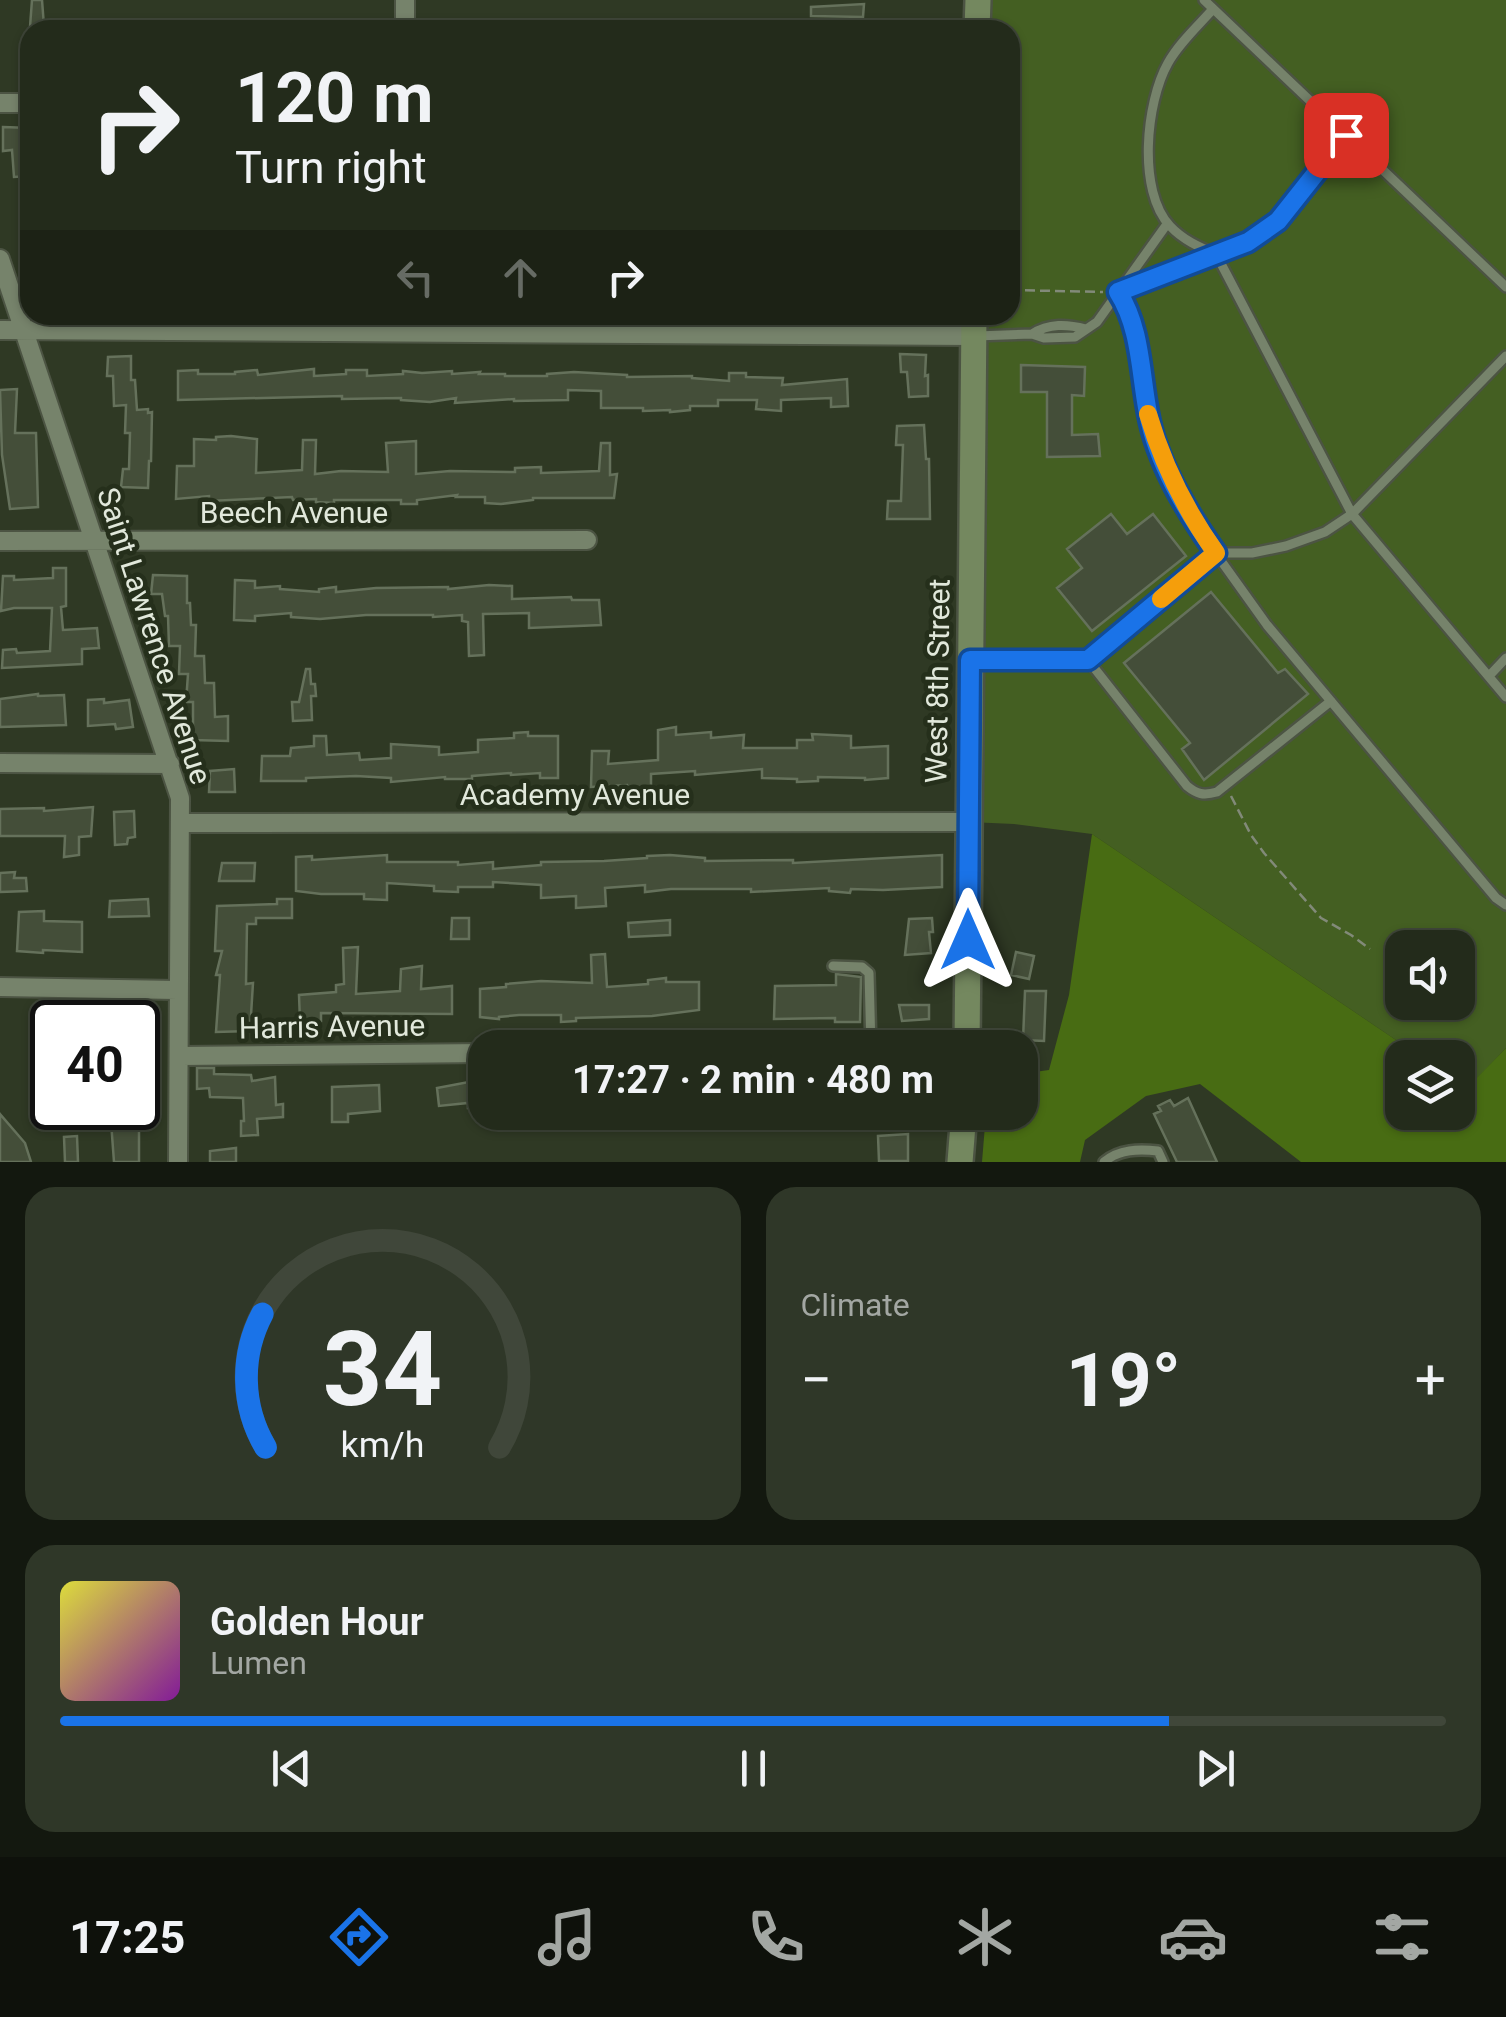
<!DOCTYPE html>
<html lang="en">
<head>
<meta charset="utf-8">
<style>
	body { margin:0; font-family:Roboto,sans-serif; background:#2f3728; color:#f1f3f6; height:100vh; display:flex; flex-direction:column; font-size:38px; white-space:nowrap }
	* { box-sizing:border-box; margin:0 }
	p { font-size:32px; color:#a3a7a3 }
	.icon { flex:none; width:55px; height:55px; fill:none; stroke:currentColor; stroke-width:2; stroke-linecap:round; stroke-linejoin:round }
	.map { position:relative; height:1162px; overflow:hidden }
	.sheet { display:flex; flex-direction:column; gap:25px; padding:25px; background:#13180f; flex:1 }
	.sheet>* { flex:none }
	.top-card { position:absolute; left:20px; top:20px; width:1000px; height:305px; border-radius:30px; box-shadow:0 2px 8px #0004,0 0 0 2px #40473a; background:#232b1b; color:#f1f3f6; overflow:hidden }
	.tools { position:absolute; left:1385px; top:930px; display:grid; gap:20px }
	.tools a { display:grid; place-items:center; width:90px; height:90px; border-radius:20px; background:#232b1b; box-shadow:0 2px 8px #0004,0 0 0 2px #40473a; font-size:50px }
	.speed { position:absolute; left:30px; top:1000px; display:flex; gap:20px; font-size:50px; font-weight:700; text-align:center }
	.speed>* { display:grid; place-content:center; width:130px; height:130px; border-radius:50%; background:#232b1b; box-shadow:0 2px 8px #0004,0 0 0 2px #40473a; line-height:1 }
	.speed .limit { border:5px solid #111; border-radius:15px; background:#fff; color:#111 }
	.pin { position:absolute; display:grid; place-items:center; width:85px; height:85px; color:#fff; margin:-42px; border-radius:20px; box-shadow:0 5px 15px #0006 }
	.me { position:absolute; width:110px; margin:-55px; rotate:0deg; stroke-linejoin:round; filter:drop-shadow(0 0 8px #0008) }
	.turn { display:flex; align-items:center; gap:35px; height:210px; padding:0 50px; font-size:45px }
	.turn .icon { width:130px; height:130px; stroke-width:2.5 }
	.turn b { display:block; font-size:70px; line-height:85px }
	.lanes { display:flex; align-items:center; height:95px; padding:0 50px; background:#0003; justify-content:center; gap:50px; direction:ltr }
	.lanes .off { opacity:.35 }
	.big { font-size:75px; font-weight:700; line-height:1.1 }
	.sheet .card { flex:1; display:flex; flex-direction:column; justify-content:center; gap:15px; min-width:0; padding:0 35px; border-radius:30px; background:#2f3728 }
	.sheet .dial { align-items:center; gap:0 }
	.dial svg { height:260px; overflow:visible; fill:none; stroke:#40473a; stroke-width:7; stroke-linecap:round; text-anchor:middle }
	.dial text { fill:#f1f3f6; stroke:none }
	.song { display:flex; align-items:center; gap:30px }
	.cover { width:120px; height:120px; border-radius:15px; background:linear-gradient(135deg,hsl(60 70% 55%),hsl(290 70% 35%)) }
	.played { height:10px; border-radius:5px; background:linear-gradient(90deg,#1a73e8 80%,#40473a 80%) }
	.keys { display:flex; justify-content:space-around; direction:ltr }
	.heat { display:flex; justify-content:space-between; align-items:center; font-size:55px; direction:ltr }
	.sheet .tiles { flex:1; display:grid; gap:25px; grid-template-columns:1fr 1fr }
	.card:last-child { grid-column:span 2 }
	.trip { position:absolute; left:468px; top:1030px; width:570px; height:100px; border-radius:30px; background:#232b1b; box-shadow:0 2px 8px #0004,0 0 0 2px #40473a; font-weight:700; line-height:100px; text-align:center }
	.tabs { display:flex; height:160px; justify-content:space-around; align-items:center; background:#0e110b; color:#a3a7a3 }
	.tabs .icon { width:70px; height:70px }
	.tabs .selected { color:#1a73e8 }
	.tabs b { font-size:45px; color:#f1f3f6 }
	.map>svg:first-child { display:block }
</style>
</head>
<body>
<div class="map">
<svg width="1506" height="1162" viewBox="0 0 1506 1162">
	<rect width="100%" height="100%" fill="#2f3924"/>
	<path fill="#445f22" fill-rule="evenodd" d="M 978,0 L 1506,0 L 1506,1048 L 1467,1089 L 1458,1082 L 1458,1058 L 1421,1057 L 1092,834 L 1014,824 L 969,822 L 974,315 L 1010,315 L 1010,30 L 977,30 ZM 1402,948 L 1458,948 L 1458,1002 L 1402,1002 Z"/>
	<path fill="#486c13" d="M 1092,834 L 1421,1057 L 1402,1058 L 1402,1112 L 1458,1112 L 1458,1082 L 1467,1088 L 1506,1048 L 1506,1162 L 1301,1162 L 1200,1084 L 1146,1096 L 1085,1140 L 1080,1162 L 982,1162 L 986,1113 L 1020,1112 L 1020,1074 L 1049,1070 L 1069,995 Z"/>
	<path fill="#444e39" stroke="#65715b" stroke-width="2.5" d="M 32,0 L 42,0 L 44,26 L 30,27 Z
		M 864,4 L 863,17 L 811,16 L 811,7 Z
		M 3,127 L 30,128 L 30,176 L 14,177 L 12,150 L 3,151 Z
		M 900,354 L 926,355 L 925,376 L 928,375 L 928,396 L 909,397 L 907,372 L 901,372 Z
		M 131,356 L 131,380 L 135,380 L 137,410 L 148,409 L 148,413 L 152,412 L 151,461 L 149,461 L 148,488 L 121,487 L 123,469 L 129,469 L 130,433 L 125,433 L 126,405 L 114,406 L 113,376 L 107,376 L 108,357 Z
		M 1021,365 L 1085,367 L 1084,396 L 1072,395 L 1072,435 L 1098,434 L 1100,456 L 1047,457 L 1047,392 L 1021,392 Z
		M 314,369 L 314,376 L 346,374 L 346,370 L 367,370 L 367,376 L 403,374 L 403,371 L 422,373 L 452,371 L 452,374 L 480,372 L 479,374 L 505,374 L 505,376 L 547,376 L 547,374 L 574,372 L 627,375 L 627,377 L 692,376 L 692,378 L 729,381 L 729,373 L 746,373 L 746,377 L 783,378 L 782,385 L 847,379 L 848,406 L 831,407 L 831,398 L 781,400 L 781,411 L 756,409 L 757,400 L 718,400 L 718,406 L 690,406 L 690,410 L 670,412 L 670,410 L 643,411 L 643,408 L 601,408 L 601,391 L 568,390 L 568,400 L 514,401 L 514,399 L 455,403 L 456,398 L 430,402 L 401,400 L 401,398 L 342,399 L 342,396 L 178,400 L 178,371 L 198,370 L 198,374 L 235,374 L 235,372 L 257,370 L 258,375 Z
		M 17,389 L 15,433 L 36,433 L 38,507 L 10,509 L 2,455 L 0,390 Z
		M 924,425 L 926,459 L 929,459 L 930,519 L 887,519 L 888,501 L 901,501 L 903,445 L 896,445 L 897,426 Z
		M 231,436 L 257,439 L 256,473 L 302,470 L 303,440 L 316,440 L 315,474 L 341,471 L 388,472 L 386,443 L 416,441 L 416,474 L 450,471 L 515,472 L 515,468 L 541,467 L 541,473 L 599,471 L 601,443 L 610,443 L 610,475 L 617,474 L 614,498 L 533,498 L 533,500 L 501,504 L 485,503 L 485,497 L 456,497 L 457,495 L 417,500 L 417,504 L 401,504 L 401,500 L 334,500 L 334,503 L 316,502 L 316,499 L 293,500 L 292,497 L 209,501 L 209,496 L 176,499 L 177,466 L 194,466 L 194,439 L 216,440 L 216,437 Z
		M 1111,514 L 1127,534 L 1153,514 L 1186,556 L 1092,631 L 1057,588 L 1082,568 L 1067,549 Z
		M 53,568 L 66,568 L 66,606 L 61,607 L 63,630 L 97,628 L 99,648 L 82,649 L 82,664 L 2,668 L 3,650 L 16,649 L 17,653 L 50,651 L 52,608 L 14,608 L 1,611 L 3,576 L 14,576 L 14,580 L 53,578 Z
		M 153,575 L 187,576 L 187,603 L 190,603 L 191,625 L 196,625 L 195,656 L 204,656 L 205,683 L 214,683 L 215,717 L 228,716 L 228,741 L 193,740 L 193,702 L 186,702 L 188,674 L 179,674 L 180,646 L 169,646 L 168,616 L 165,616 L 162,594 L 151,594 Z
		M 235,580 L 255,581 L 255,588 L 280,586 L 280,589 L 319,592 L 319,589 L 336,587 L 336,592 L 376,588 L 448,587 L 448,589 L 489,585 L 512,586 L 512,599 L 571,597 L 572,600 L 599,600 L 601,625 L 529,628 L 529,613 L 483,614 L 484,655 L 469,656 L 468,622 L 462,621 L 462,615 L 433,617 L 433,615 L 366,615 L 320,619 L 291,617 L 291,613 L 255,616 L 255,621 L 234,620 Z
		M 1211,592 L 1278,673 L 1285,669 L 1308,694 L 1204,780 L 1182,749 L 1190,743 L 1124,663 Z
		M 306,669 L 310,669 L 311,684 L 315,684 L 316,696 L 311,696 L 312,720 L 293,721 L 292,702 L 299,702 Z
		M 38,694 L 38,696 L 64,695 L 66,725 L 0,727 L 0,699 Z
		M 104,699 L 104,703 L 129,700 L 133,727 L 116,729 L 115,724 L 88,726 L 88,700 Z
		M 676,727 L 676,735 L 711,732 L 711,738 L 744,735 L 743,748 L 797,748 L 797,740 L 813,740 L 812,734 L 851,736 L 851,748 L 888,746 L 888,778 L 865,780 L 865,778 L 818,777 L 818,781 L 797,782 L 797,779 L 762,778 L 762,769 L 695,775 L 695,771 L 651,774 L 651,794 L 628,794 L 627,785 L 591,787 L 592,751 L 609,751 L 608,764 L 658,760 L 658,730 Z
		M 528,732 L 528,736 L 558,736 L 558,778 L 540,778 L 540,773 L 511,775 L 511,773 L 472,776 L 472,779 L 445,779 L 445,777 L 391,782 L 391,778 L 356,776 L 306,778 L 306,781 L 261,781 L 262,756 L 290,756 L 291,748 L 314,746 L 314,736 L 326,736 L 327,755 L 359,753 L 360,760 L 391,758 L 391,744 L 439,747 L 439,755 L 478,752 L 478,740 L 514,738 L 514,733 Z
		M 234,769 L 235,792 L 209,792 L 210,771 Z
		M 93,807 L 91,836 L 79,837 L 79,855 L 64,857 L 65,836 L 0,836 L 0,809 L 44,808 L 44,811 Z
		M 134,811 L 135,837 L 128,838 L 127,844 L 115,845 L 114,812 Z
		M 387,855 L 387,862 L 458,862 L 458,865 L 493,862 L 493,869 L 541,865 L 541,862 L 604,861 L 647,858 L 647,856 L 670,855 L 705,858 L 705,861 L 793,860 L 793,863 L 942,855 L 942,887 L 883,890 L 851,889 L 850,893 L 829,891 L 829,888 L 751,892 L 751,889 L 671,889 L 645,892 L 645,885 L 605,888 L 606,906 L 576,908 L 576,896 L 541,898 L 541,885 L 493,882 L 493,887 L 458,887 L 458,892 L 434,891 L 434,886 L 387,883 L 387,900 L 364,899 L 364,894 L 321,894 L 296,891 L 296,857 L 312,856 L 312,860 Z
		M 222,863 L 255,863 L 254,881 L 219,881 Z
		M 15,872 L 14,878 L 26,878 L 27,891 L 0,892 L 0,873 Z
		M 148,899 L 149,916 L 109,917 L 110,901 Z
		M 277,899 L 292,899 L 292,918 L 256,918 L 256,924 L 247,924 L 246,984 L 253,983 L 250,1031 L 216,1032 L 220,975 L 216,975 L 222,951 L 215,951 L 217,906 L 277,904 Z
		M 44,911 L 44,921 L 82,922 L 82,952 L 43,950 L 43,953 L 17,951 L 19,912 Z
		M 452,918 L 469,918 L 469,939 L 451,939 Z
		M 932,918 L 933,932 L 929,932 L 931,953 L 905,955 L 909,919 Z
		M 670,920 L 670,935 L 629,937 L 628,923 Z
		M 358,947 L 356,994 L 400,991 L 401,969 L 422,966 L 421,989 L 452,986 L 452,1014 L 321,1013 L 321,1021 L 300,1021 L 299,995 L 336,992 L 336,985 L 344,984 L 343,948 Z
		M 1016,952 L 1034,956 L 1029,979 L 1011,975 Z
		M 605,954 L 607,987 L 648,984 L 648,980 L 666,978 L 666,982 L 699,982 L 699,1010 L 652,1016 L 576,1018 L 576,1021 L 561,1022 L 561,1015 L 519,1015 L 499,1017 L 499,1019 L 480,1017 L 480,989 L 506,987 L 506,984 L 541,981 L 592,983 L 591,955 Z
		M 836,974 L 861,977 L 860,1022 L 835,1022 L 835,1018 L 774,1019 L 775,986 L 836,985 Z
		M 1025,991 L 1046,991 L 1044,1041 L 1023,1040 Z
		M 899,1005 L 929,1005 L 929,1019 L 902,1021 Z
		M 152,1015 L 152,1047 L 138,1048 L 138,1017 Z
		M 197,1068 L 214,1068 L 214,1074 L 251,1075 L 252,1081 L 275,1077 L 276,1105 L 283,1104 L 283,1117 L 257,1119 L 258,1135 L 241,1136 L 241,1121 L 244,1121 L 243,1098 L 210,1097 L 209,1088 L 197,1089 Z
		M 469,1074 L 485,1074 L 485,1109 L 468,1108 L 468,1103 L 439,1106 L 437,1088 L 469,1082 Z
		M 379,1085 L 380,1111 L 348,1114 L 348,1122 L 332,1122 L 332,1087 Z
		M 1188,1098 L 1217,1162 L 1177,1162 L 1154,1114 L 1161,1111 L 1158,1106 L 1170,1100 L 1174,1106 Z
		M 110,1108 L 141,1108 L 142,1121 L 139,1121 L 139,1162 L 114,1162 Z
		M 0,1114 L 25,1143 L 31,1162 L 0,1162 Z
		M 908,1134 L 908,1161 L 879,1161 L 878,1136 Z
		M 77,1136 L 78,1162 L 65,1162 L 64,1137 Z
		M 236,1148 L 236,1162 L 210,1162 L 210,1151 Z"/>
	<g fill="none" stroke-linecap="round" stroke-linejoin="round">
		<defs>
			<path id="lane" d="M 1204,0 L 1506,287
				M 1213,9 C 1198,26 1179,43 1168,63 C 1146,102 1137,191 1170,226 C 1183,240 1199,247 1216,254 L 1352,514 L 1506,697
				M 1346,135 L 1278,221 L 1248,242 L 1119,292 L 1130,310 L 1138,344 L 1148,417 L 1168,472 L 1199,530 L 1267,625 L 1496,898 L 1506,905
				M 200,315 L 200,331
				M 237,331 L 238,315
				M 1032,334 C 1049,323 1067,324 1086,329
				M 976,336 L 1032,334 L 1044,338 L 1075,337 L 1097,322 L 1167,224
				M 973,660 L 1088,660 L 1216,553 L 1252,553 L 1286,546 L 1325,532 L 1352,514 L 1506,356
				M 1088,660 L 1187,786 C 1197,794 1203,796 1217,792 L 1331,701
				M 1489,676 L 1506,658
				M 833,966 L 862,967 L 869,973 L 871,1048
				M 1104,1162 C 1119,1149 1139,1149 1158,1151 L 1163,1162"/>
			<path id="street" d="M 405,0 L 405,30
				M 0,103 L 30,103
				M 0,259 L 180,798 L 178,1162
				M 0,330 L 973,336
				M 0,541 L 587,540
				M 0,763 L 170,764
				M 180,823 L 969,822
				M 0,987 L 177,990
				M 181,1056 L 485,1053"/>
			<path id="secondary" d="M 977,30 L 978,0
				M 967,1048 L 974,315
				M 960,1162 L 964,1112"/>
		</defs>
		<use href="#lane" stroke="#4c5443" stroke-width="14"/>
		<use href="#street" stroke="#4c5443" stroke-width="22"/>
		<use href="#secondary" stroke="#4c5443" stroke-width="30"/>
		<path stroke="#828a79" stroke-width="2.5" stroke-dasharray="10 5" stroke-linecap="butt" d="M 1010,290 L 1103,292
			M 1231,796 L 1251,835 L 1264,853 L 1321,918 L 1351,935 L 1370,949"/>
		<use href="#lane" stroke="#76836b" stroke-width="9"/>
		<use href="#street" stroke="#76836b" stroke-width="18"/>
		<use href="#secondary" stroke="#74885f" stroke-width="25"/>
	</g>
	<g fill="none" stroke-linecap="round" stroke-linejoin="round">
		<defs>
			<path id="route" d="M 968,940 L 970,660 L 1088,660 L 1216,553 C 1187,512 1157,463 1148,413 C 1140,372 1141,328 1118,292 L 1248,242 L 1278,221 L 1346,135"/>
		</defs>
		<use href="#route" stroke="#114b97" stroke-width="25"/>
		<use href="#route" stroke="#1a73e8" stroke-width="18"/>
		<path stroke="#f59e0b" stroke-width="18" d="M 1148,414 C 1163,465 1186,511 1216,553 L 1161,599"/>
	</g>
	<g text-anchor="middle" stroke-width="9" stroke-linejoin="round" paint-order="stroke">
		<g font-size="30" fill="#e1e8db" stroke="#252f1b">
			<text x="294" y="523">Beech Avenue</text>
			<text transform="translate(154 636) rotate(72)" y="10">Saint Lawrence Avenue</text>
			<text transform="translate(938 681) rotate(-89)" y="10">West 8th Street</text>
			<text x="575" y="805">Academy Avenue</text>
			<text transform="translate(332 1027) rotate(-1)" y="10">Harris Avenue</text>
		</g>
	</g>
</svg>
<div class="tools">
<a><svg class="icon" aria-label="sound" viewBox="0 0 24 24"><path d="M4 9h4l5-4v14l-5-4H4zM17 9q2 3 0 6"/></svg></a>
<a><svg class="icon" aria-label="layers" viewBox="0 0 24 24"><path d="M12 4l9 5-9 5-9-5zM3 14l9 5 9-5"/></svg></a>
</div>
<div class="speed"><div class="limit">40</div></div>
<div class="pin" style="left:1346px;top:135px;background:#d93025"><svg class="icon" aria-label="arrive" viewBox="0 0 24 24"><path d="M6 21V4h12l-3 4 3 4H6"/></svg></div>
<svg class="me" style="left:968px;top:940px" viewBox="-20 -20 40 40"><path d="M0-17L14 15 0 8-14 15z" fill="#1a73e8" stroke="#fff" stroke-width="4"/></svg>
<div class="trip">17:27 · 2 min · 480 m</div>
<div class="top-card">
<div class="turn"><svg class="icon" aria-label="right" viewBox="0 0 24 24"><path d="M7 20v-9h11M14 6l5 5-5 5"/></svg><div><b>120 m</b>Turn right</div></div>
<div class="lanes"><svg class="icon off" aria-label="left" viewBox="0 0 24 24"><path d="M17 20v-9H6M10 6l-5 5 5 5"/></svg><svg class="icon off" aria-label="ahead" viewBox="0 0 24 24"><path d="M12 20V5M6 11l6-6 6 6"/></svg><svg class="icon" aria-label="right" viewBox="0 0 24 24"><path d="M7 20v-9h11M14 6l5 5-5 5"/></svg></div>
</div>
</div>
<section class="sheet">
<div class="tiles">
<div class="card dial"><svg viewBox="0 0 100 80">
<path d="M14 69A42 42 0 1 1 86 69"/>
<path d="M14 69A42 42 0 0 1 13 28" stroke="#1a73e8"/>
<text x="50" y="56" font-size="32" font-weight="700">34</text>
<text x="50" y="72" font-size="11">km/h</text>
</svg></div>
<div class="card"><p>Climate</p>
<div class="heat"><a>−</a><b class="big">19°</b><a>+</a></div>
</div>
<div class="card">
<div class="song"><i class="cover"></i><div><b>Golden Hour</b><p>Lumen</p></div></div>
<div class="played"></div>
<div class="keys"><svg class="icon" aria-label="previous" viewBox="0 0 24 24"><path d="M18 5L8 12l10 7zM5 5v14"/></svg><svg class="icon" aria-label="pause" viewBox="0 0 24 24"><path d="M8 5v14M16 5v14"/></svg><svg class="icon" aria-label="next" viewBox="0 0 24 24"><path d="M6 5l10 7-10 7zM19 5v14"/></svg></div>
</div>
</div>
</section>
<nav class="tabs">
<b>17:25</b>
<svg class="icon selected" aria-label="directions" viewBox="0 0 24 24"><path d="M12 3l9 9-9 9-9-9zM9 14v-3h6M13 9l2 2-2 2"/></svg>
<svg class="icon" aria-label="music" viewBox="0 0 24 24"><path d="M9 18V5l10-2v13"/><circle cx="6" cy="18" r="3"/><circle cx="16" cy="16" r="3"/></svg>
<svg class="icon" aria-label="phone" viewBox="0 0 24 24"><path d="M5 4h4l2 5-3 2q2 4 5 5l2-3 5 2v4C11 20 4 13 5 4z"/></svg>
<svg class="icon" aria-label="climate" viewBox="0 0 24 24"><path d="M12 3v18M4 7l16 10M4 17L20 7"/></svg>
<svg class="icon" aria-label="car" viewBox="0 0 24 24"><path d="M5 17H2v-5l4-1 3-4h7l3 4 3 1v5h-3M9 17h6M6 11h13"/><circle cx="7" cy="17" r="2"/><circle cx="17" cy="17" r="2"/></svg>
<svg class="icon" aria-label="filters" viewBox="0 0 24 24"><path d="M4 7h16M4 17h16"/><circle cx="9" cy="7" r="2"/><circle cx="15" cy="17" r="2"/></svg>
</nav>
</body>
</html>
